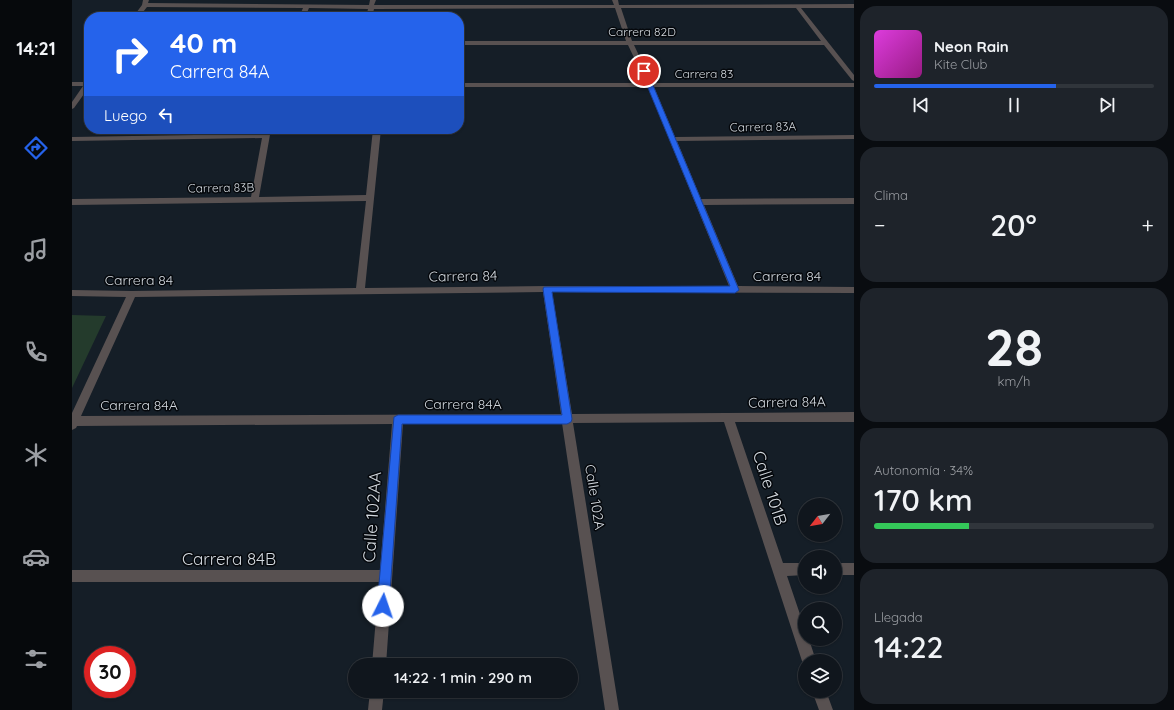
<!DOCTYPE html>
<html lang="es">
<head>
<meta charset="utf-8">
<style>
	body { margin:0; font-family:Quicksand,sans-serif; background:#1e232a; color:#f1f3f6; height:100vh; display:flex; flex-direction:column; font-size:15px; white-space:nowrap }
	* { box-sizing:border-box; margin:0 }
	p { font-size:13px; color:#9c9fa4 }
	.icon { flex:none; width:22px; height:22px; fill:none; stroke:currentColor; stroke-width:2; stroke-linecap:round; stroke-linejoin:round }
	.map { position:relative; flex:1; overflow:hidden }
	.panel { display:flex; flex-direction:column; gap:6px; padding:6px; background:#090c10; width:320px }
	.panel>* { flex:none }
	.banner { position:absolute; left:12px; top:12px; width:380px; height:122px; border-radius:16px; box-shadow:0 1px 3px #0004,0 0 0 1px #30353b; background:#2563eb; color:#fff; overflow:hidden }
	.needle { width:26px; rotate:239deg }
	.buttons { position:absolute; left:726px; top:498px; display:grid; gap:8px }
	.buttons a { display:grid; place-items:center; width:44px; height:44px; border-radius:50%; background:#10161d; box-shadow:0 1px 3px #0004,0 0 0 1px #30353b; font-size:20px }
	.speed { position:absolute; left:12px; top:646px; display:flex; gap:8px; font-size:20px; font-weight:700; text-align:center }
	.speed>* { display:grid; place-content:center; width:52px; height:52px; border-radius:50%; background:#10161d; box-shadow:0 1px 3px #0004,0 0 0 1px #30353b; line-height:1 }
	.speed .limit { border:6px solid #d22; background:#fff; color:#111 }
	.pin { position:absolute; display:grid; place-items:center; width:34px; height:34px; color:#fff; margin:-17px; border:2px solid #fff; border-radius:50%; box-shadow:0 1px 4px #0007 }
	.me { position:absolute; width:44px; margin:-22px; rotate:4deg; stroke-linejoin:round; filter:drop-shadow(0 0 3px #0008) }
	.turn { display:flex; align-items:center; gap:14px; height:84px; padding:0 20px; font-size:18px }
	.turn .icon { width:52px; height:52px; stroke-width:2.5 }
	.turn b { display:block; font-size:28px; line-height:34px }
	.then { display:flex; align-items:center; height:38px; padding:0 20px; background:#0003; gap:8px; font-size:15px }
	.big { font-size:30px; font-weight:600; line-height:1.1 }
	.panel .tile { flex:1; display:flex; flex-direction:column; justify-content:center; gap:6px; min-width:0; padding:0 14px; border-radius:16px; background:#1e232a }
	.panel .dial { align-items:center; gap:0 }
	.dial b { font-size:52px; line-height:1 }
	.song { display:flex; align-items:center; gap:12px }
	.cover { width:48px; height:48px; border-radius:6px; background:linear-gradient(135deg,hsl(300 70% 55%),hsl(310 70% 35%)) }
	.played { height:4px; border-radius:2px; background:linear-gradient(90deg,#2563eb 65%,#30353b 65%) }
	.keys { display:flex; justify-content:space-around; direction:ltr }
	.heat { display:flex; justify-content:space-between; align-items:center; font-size:22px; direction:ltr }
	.charge { height:6px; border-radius:3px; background:linear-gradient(90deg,#34c759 34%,#30353b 0) }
	.trip { position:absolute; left:276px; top:658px; width:230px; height:40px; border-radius:20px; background:#10161d; box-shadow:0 1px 3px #0004,0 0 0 1px #30353b; font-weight:600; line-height:40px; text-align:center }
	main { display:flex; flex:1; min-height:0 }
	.menu { display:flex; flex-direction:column; width:72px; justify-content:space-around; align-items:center; background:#06090c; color:#9c9fa4 }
	.menu .icon { width:28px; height:28px }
	.menu .active { color:#2563eb }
	.menu b { font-size:18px; color:#f1f3f6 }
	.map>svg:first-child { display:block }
</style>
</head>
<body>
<main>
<nav class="menu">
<b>14:21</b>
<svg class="icon active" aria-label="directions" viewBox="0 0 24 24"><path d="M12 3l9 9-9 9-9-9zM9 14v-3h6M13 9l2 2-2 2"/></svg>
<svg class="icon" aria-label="music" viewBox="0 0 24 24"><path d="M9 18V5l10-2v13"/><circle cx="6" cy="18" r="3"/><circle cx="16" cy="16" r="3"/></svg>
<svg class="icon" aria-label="phone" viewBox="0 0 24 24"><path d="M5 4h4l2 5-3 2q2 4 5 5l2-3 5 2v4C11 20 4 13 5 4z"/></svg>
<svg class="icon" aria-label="climate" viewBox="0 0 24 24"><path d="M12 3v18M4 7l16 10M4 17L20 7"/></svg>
<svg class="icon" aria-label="car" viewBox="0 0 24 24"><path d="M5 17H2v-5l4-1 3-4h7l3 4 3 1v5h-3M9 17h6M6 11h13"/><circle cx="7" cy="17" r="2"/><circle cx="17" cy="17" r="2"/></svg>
<svg class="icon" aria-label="filters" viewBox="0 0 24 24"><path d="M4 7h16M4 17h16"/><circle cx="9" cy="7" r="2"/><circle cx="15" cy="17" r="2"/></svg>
</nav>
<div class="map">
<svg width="782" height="710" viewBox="0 0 782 710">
	<rect width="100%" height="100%" fill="#151e27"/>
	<path fill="#243b2c" d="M 0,315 L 34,316 L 0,388 Z"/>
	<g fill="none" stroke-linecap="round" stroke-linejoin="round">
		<path fill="#585151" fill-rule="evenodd" d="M 71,0 L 77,0 L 76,3 L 297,5 L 298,0 L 304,0 L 302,5 L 542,5 L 540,0 L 546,0 L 547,5 L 782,4 L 782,8 L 729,8 L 782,75 L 782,81 L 780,80 L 752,45 L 562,45 L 580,83 L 782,83 L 782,87 L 582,87 L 603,137 L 782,135 L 782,139 L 605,141 L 629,199 L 782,198 L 782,204 L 632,205 L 666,286 L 782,287 L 782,293 L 480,292 L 500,414 L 782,412 L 782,422 L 663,422 L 711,563 L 733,563 L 733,575 L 715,576 L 733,629 L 733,639 L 737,639 L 744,661 L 733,661 L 733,666 L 730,661 L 652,422 L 501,423 L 547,710 L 533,710 L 490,423 L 331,424 L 314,665 L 300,665 L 307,582 L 0,582 L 0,570 L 308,570 L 320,424 L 5,426 L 4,428 L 0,430 L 0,413 L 54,297 L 0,296 L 0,290 L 60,291 L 284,288 L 294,201 L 0,205 L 0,199 L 179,197 L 190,138 L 0,141 L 0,137 L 191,134 L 191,129 L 199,129 L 187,197 L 294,195 L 301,129 L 309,129 L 293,288 L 475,286 L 657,286 L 576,87 L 387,87 L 387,83 L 574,83 L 556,45 L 387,45 L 387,41 L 554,41 L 543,8 L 302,9 L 300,17 L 294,17 L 296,9 L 237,8 L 233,17 L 227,17 L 231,8 L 75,7 L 67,17 L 61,17 L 70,5 ZM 549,8 L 724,8 L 749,41 L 560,41 ZM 471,292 L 489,414 L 9,416 L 63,297 Z
			M 17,80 L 17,87 L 2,108 L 0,109 L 0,102 L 11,86 L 0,86 L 0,82 L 14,82 Z
			M 763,563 L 782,563 L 782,575 L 763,575 Z
			M 298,691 L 312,691 L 310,710 L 296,710 Z
			M 740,691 L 754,691 L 761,710 L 747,710 Z"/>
	</g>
	<path fill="#2563eb" stroke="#184099" d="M 570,70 L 575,71 L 667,290 L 663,293 L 480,292 L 500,419 L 499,422 L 495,424 L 330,424 L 317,606 L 315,610 L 311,612 L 307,610 L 305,606 L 322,417 L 326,415 L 490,415 L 471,289 L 472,287 L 658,286 L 569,71 Z"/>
	<g text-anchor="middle" stroke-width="3" stroke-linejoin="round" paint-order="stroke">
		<g font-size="12" fill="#d2d8de" stroke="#05080c">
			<text x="570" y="36">Carrera 82D</text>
			<text x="632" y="78">Carrera 83</text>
			<text transform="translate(691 127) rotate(-1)" y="4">Carrera 83A</text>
			<text transform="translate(149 188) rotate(-1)" y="4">Carrera 83B</text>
		</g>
		<g font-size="14" fill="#d2d8de" stroke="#05080c">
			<text transform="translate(391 276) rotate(-1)" y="5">Carrera 84</text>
			<text x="715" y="281">Carrera 84</text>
			<text x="67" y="285">Carrera 84</text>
			<text transform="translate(715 402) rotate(-1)" y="5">Carrera 84A</text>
			<text x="391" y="409">Carrera 84A</text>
			<text x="67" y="410">Carrera 84A</text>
			<text transform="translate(523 497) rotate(81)" y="5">Calle 102A</text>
		</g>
		<g font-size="17" fill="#d2d8de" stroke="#05080c">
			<text transform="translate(698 488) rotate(72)" y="6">Calle 101B</text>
			<text transform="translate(300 517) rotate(-86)" y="6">Calle 102AA</text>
			<text x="157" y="565">Carrera 84B</text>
		</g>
	</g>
</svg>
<div class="buttons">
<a><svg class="needle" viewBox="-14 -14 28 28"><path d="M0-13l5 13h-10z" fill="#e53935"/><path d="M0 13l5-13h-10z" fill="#9c9fa4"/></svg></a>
<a><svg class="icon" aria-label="sound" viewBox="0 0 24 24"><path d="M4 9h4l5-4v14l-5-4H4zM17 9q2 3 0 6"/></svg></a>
<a><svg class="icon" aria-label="search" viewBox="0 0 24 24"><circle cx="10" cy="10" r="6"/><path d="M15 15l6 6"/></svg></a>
<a><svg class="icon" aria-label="layers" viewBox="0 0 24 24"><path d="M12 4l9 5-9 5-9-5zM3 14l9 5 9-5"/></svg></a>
</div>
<div class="speed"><div class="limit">30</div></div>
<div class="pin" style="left:572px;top:71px;background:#d93025"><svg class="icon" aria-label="arrive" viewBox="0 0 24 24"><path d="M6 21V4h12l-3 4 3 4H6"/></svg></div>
<svg class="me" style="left:311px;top:606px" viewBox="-20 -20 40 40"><circle r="19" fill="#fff"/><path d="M0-13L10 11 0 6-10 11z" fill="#2563eb"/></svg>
<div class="trip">14:22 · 1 min · 290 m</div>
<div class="banner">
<div class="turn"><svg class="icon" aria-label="right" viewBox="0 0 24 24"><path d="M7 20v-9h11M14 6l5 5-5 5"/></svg><div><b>40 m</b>Carrera 84A</div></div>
<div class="then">Luego<svg class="icon" aria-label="left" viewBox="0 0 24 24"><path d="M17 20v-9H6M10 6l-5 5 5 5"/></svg></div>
</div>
</div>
<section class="panel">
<div class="tile">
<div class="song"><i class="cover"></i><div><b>Neon Rain</b><p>Kite Club</p></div></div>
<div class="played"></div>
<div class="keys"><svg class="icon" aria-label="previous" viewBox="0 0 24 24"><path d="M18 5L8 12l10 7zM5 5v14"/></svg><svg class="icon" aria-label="pause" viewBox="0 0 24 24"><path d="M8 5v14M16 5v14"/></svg><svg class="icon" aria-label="next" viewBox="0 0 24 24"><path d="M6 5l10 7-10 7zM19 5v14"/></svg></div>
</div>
<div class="tile"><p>Clima</p>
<div class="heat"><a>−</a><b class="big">20°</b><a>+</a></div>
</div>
<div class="tile dial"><b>28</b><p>km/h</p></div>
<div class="tile"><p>Autonomía · 34%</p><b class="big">170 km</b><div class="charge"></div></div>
<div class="tile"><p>Llegada</p><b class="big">14:22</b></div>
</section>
</main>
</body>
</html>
